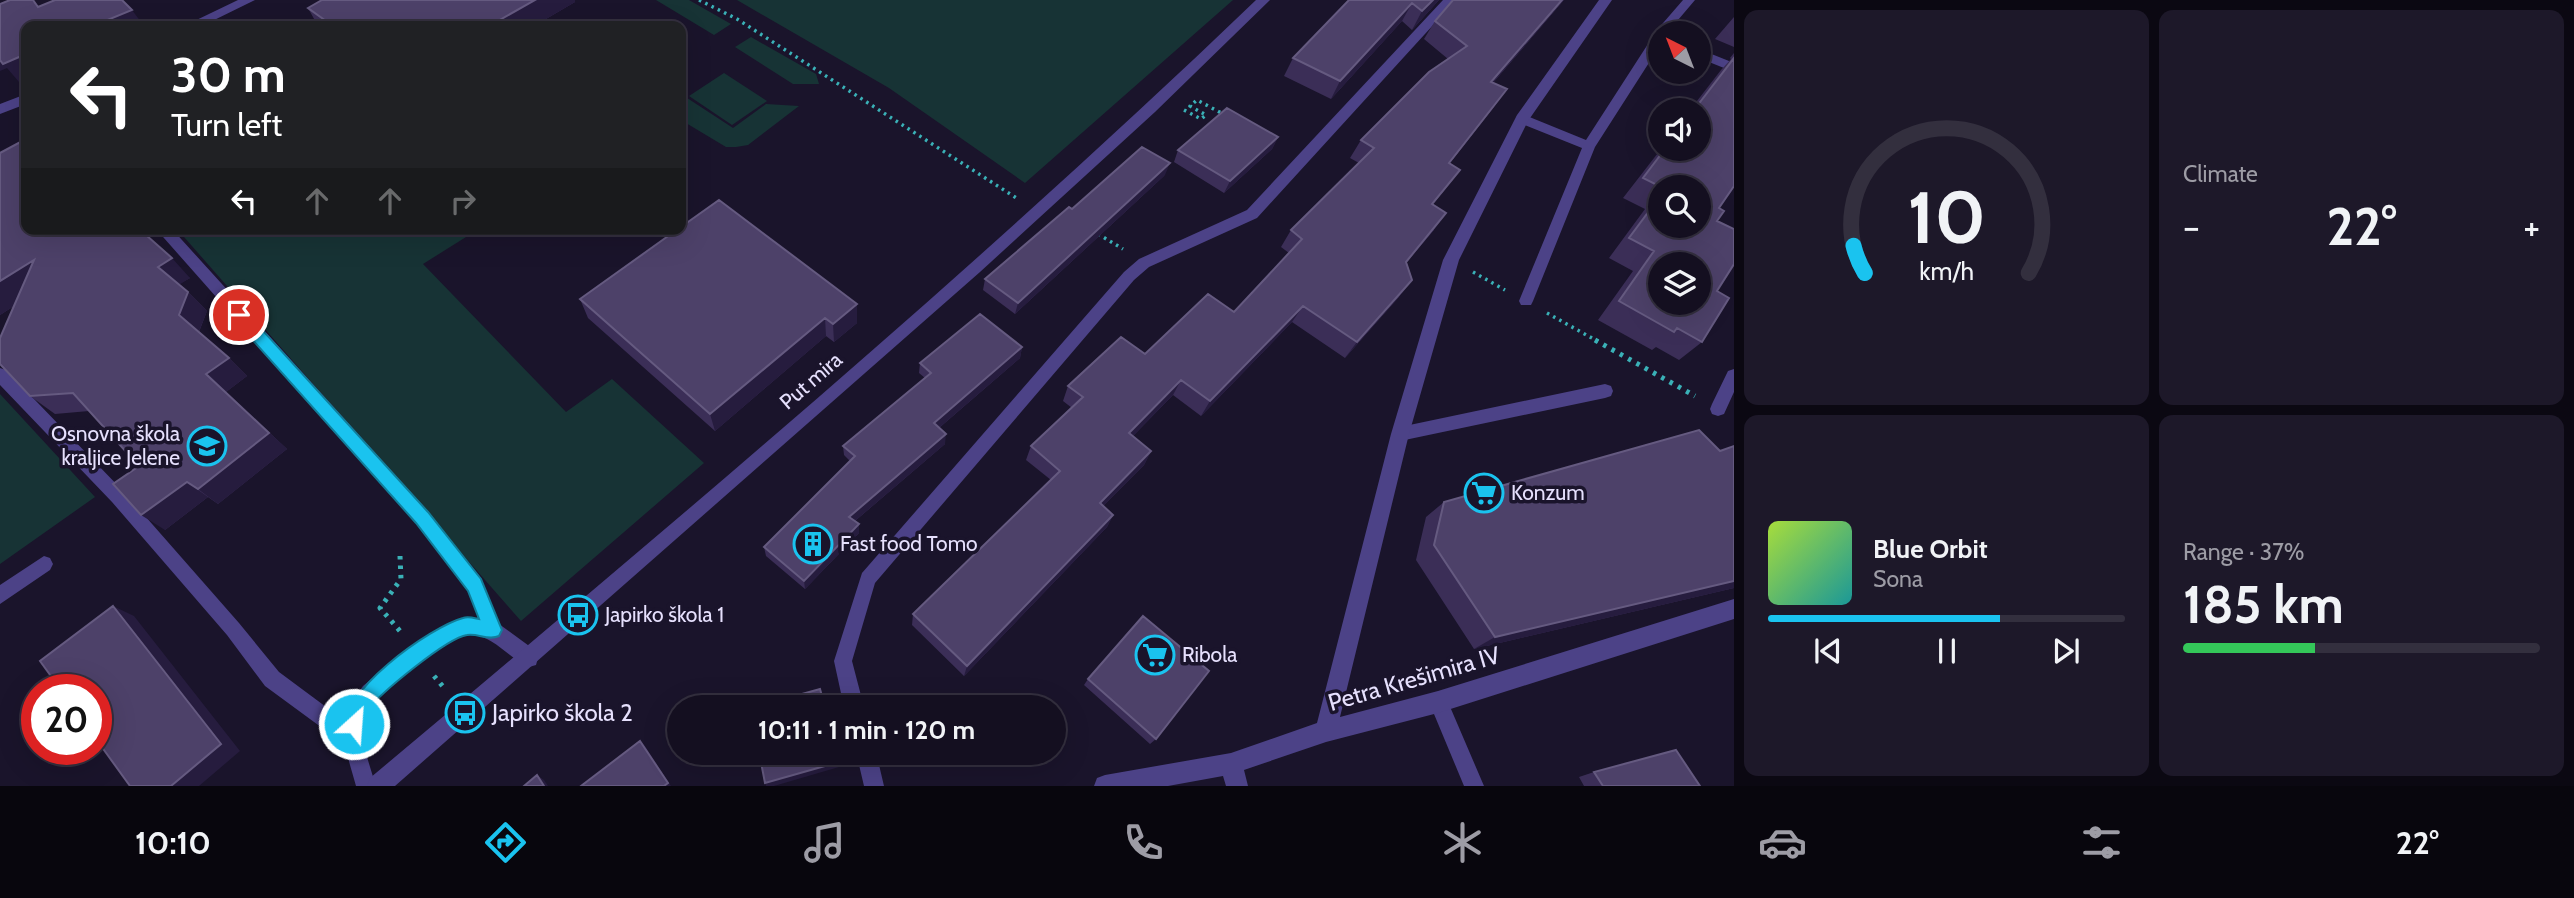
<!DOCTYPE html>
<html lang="en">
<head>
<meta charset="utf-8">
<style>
	body { margin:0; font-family:Cabin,sans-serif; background:#1d1829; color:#f1f3f6; height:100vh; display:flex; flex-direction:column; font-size:26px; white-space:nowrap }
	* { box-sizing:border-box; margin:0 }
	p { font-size:23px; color:#9d9ca5 }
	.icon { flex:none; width:38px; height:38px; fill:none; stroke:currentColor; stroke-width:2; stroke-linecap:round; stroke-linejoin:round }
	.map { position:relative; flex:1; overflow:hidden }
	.panel { display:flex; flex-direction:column; gap:10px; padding:10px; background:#0b0812; width:840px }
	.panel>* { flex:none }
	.top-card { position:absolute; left:21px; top:21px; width:665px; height:214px; border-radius:14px; box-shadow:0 7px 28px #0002,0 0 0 2px #332f3e; background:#202124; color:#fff; overflow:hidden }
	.needle { width:46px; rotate:318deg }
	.fabs { position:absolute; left:1648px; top:21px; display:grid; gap:14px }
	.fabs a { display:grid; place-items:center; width:63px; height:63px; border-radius:50%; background:#140f20; box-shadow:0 7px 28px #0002,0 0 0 2px #332f3e; font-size:35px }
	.speed { position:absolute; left:21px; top:674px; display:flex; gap:14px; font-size:35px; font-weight:700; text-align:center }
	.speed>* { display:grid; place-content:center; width:91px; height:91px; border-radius:50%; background:#140f20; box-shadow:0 7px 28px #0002,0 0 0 2px #332f3e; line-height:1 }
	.speed .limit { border:10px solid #d22; background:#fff; color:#111 }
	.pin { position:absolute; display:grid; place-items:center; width:60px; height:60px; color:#fff; margin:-30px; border:4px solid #fff; border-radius:50%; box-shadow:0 2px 7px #0007 }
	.me { position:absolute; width:77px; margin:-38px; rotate:26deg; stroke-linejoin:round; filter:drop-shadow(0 0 5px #0008) }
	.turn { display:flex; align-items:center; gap:24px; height:147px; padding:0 35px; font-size:32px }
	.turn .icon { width:91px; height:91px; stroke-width:2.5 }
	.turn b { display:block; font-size:49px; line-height:60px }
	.lanes { display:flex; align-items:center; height:66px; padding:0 35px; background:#0003; justify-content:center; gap:35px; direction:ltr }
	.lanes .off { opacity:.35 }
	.big { font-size:52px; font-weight:700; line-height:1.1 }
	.panel .tile { flex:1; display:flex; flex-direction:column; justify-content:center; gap:10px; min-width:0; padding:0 24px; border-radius:14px; background:#1d1829 }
	.panel .dial { align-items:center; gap:0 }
	.dial svg { height:182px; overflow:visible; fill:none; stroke:#332f3e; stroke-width:7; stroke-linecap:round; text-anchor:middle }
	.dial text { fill:#f1f3f6; stroke:none }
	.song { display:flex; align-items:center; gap:21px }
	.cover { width:84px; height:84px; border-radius:10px; background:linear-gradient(135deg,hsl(80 70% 55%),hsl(180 70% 35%)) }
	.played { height:7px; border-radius:4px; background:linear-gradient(90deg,#1ac3ef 65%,#332f3e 65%) }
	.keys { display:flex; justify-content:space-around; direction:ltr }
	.heat { display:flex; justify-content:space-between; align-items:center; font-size:38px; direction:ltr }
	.charge { height:10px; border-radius:5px; background:linear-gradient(90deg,#34c759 37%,#332f3e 0) }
	.panel .tiles { flex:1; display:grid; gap:10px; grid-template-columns:repeat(2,1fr) }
	.trip { position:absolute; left:667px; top:695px; width:399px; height:70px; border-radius:35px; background:#140f20; box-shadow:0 7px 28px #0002,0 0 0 2px #332f3e; font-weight:700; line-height:70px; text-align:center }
	.menu { display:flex; height:112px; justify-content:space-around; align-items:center; background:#08060d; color:#9d9ca5 }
	.menu .icon { width:49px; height:49px }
	.menu .on { color:#1ac3ef }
	.menu b { font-size:32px; color:#f1f3f6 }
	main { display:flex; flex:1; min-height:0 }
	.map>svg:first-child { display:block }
</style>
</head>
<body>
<main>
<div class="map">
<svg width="1734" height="786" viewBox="0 0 1734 786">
	<rect width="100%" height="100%" fill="#1a142b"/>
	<path fill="#173335" d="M 656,0 L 689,0 L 731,24 L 714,35 Z
		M 737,0 L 1233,0 L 1025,183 L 889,88 Z
		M 751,37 L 816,74 L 819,84 L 793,84 L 735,47 Z
		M 724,73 L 767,101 L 732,125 L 689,96 Z
		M 681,94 L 733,128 L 766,104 L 799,106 L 748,145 L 736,147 L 726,147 L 681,120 Z
		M 177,229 L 457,229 L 466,237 L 423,264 L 566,412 L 612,379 L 704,463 L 521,621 Z
		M 0,394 L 95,497 L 0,564 Z"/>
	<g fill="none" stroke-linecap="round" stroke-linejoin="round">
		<path stroke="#3ab1b7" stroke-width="3.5" stroke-dasharray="2.5 4.5" stroke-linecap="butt" d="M 699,0 L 737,19 L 1018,199
			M 1184,110 L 1201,119 L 1206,115 L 1190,106 L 1197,100 L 1225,115
			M 1098,234 L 1123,249
			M 1473,272 L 1505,290
			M 1547,313 L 1599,342"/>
		<path stroke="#3ab1b7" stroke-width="5" stroke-dasharray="3.5 6" stroke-linecap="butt" d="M 1595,340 L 1695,396
			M 400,556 L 401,579 L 380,608 L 400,631
			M 434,676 L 445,689"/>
		<path fill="#4c4287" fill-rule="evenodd" d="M 1443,0 L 1456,0 L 1257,218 L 1149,267 L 1134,280 L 875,583 L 852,661 L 864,707 L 844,707 L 834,661 L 862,573 L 1124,272 L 1139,259 L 1247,210 Z
			M 1683,0 L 1695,0 L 1667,33 L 1661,33 L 1661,44 L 1595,147 L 1533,301 L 1531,305 L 1521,305 L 1519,301 L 1582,148 L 1517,122 L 1516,119 L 1517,116 L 1527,116 L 1586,140 L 1657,30 Z
			M 1699,49 L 1734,63 L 1734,72 L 1699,58 Z
			M 156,229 L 172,229 L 428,511 L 481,579 L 499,624 L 536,651 L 538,658 L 536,665 L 529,667 C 507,658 494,634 468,635 C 449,637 369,699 365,718 C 360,742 369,763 376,786 L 356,786 L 344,744 L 265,686 L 227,635 L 112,502 L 0,385 L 0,368 L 6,370 L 124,492 L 239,623 L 279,672 L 345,721 L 350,703 L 363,686 L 410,647 L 465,617 L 479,619 L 468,590 L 416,523 Z
			M 1734,369 L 1734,392 L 1724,414 L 1718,416 L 1712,414 L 1710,409 L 1712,404 L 1728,371 Z
			M 1605,384 L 1611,386 L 1613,391 L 1611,396 L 1605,398 L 1400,441 L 1394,439 L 1392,434 L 1394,429 L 1400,427 Z
			M 44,556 L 50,558 L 53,564 L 50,570 L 0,604 L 0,585 Z
			M 1438,693 L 1445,695 L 1484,786 L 1464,786 L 1429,702 L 1431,695 Z
			M 856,752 L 876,752 L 884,786 L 864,786 Z"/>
		<path fill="#4c4287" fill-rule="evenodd" d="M 238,0 L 255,0 L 202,26 L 184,26 Z
			M 1256,0 L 1270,0 L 1155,112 L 980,272 L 395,786 L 367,786 L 370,778 C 671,525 973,272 1256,0 Z
			M 1599,0 L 1612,0 L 1528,121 L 1459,260 L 1409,434 L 1340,717 L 1438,691 L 1734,599 L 1734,619 L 1438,713 L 1326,742 L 1244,770 L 1248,786 L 1226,786 L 1223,776 L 1168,786 L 1094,786 L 1097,778 L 1105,775 L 1231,753 L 1317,723 L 1391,434 L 1443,260 L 1517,115 Z
			M 26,94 L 26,104 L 0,114 L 0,104 Z"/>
	</g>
	<path fill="#3b2e57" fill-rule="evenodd" d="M 1349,0 L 1439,0 L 1412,30 L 1402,21 L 1331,99 L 1284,76 L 1293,58 Z
		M 1453,0 L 1564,0 L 1493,83 L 1494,107 L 1450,163 L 1460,170 L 1433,204 L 1434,230 L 1406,263 L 1399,297 L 1345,358 L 1292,322 L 1201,416 L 1173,395 L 1133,436 L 1151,451 L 1144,465 L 1103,506 L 1113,515 L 1107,527 L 964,676 L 912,625 L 913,614 L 1051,480 L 1026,460 L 1031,446 L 1072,408 L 1063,401 L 1068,386 L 1145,354 L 1234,312 L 1289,253 L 1281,247 L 1291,230 L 1359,163 L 1350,158 L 1361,140 L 1448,59 L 1424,39 L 1435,21 Z
		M 575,2 L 534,26 L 318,26 L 308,8 Z
		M 1734,17 L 1734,47 L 1715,39 Z
		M 1734,53 L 1734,186 L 1719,208 L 1717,221 L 1717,291 L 1702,342 L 1679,360 L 1656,347 L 1652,350 L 1598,320 L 1633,271 L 1609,258 L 1645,209 L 1623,198 L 1661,149 L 1699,149 L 1699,110 L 1690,110 L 1721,70 L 1731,59 L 1730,58 ZM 1661,187 L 1699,187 L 1661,226 Z
		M 1278,137 L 1272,149 L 1224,193 L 1174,162 L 1178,150 Z
		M 0,153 L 118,236 L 190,278 L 179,284 L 188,292 L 207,311 L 199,332 L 229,358 L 247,376 L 226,392 L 287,449 L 218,504 L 208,497 L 165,530 L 139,466 L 89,411 L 55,414 L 30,396 L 14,306 L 0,315 Z
		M 1165,175 L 1015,314 L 983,290 L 985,279 Z
		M 580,299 L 857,304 L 857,323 L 834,342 L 826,336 L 715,431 L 588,318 Z
		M 1022,347 L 1020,358 L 939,428 L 945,444 L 855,521 L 859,524 L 859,533 L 805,589 L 766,556 L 764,547 L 850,461 L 844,455 L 843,446 L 925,378 L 919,373 L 920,363 Z
		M 1734,446 L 1734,588 L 1474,649 L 1416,560 L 1426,517 L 1444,502 L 1720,451 Z
		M 1088,679 L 1156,739 L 1150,744 L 1084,685 Z
		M 1594,772 L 1700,786 L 1584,786 L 1579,777 Z"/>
	<path fill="#261c3e" d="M 535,0 L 575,0 L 575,2 L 534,26 L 489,26 Z
		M 1433,0 L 1439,0 L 1412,30 L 1422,11 Z
		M 1562,0 L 1564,0 L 1478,100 L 1491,82 Z
		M 1412,3 L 1402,21 L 1331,99 L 1340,81 Z
		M 132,10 L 144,26 L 93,26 Z
		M 26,54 L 26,79 L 19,82 L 7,68 L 0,71 L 0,59 Z
		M 1507,89 L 1494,107 L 1436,180 L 1449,163 Z
		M 1278,137 L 1272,149 L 1224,193 L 1230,181 Z
		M 1170,163 L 1165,175 L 1015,314 L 1018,303 Z
		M 1460,170 L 1447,187 L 1419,221 L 1432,204 Z
		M 1446,213 L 1434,230 L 1393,278 L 1406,262 Z
		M 172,258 L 190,278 L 177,286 L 158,267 Z
		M 34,260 L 56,279 L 0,315 L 0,281 Z
		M 1412,280 L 1399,297 L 1345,358 L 1357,342 Z
		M 188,292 L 207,311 L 198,334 L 179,315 Z
		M 857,304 L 857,323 L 834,342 L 833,324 Z
		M 1303,306 L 1292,322 L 1201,416 L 1210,401 Z
		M 825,318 L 826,336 L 715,431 L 710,414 Z
		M 1022,347 L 1020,358 L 933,433 L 934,423 Z
		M 229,358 L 247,376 L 226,392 L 287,449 L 218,504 L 198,489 L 206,374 Z
		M 1181,380 L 1173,395 L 1122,447 L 1129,433 Z
		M 946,434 L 945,444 L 849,526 L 849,517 Z
		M 1151,451 L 1144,465 L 1093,516 L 1100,503 Z
		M 187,482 L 208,497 L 165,530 L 141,515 Z
		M 1113,515 L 1107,527 L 964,676 L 967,666 Z
		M 859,524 L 859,533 L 805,589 L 804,581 Z
		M 1734,581 L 1734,588 L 1474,649 L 1495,637 Z
		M 113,606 L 134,616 L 240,751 L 199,786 L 171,786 Z
		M 640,741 L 645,746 L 671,786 L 664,786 Z
		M 839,762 L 839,767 L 774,786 L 766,786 L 765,783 Z
		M 537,775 L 544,780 L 548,786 L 544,786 Z"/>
	<path fill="#4d4169" stroke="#655a80" stroke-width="2" fill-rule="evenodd" d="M 10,0 L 33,0 L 38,7 L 55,0 L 122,0 L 132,10 L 93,26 L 26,26 L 26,54 L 3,64 L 0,60 L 0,4 Z
		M 322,0 L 535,0 L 489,26 L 333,26 L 308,8 Z
		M 1349,0 L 1433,0 L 1422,11 L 1412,3 L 1340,81 L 1293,58 Z
		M 1453,0 L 1562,0 L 1491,82 L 1507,89 L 1449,163 L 1460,170 L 1432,204 L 1446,213 L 1406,262 L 1412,280 L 1357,342 L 1303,306 L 1210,401 L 1181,380 L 1129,433 L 1151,451 L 1100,503 L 1113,515 L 967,666 L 913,614 L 1060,471 L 1031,446 L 1083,397 L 1068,386 L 1121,337 L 1145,354 L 1208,294 L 1234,312 L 1302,239 L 1291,230 L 1374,148 L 1361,140 L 1429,72 L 1467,46 L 1435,21 Z
		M 1734,58 L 1734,186 L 1719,208 L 1724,211 L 1717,221 L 1734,229 L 1734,264 L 1717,291 L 1729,298 L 1702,342 L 1677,328 L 1674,332 L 1619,301 L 1654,251 L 1629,238 L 1661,195 L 1661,226 L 1699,226 L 1699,187 L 1661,187 L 1643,178 L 1665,149 L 1699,149 L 1699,110 L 1694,110 ZM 1661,264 L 1699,264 L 1699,303 L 1661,303 Z
		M 1227,108 L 1278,137 L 1230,181 L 1178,150 Z
		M 26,139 L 26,229 L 110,229 L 116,236 L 146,235 L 172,258 L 158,267 L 188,292 L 179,315 L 229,358 L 206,374 L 269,433 L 198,489 L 187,482 L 141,515 L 113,484 L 139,466 L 73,393 L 30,396 L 0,364 L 0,338 L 34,260 L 0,281 L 0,153 Z
		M 1142,147 L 1170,163 L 1018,303 L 985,279 L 1069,207 L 1072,209 Z
		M 719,200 L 857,304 L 833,324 L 825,318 L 710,414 L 580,299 L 678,229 L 681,229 L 681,227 Z
		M 980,314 L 1022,347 L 934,423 L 946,434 L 849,517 L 859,524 L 804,581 L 764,547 L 855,456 L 843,446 L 931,373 L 920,363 Z
		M 1699,430 L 1720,451 L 1734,446 L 1734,581 L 1495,637 L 1434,545 L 1444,502 Z
		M 113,606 L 221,744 L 171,786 L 130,786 L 96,739 L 96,690 L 61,690 L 40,661 Z
		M 1143,616 L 1209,671 L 1156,739 L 1088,679 Z
		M 820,689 L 825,707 L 755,707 Z
		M 640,741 L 668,783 L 664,786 L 581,786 Z
		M 1676,750 L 1700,786 L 1603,786 L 1594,772 Z
		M 759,752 L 836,752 L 839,762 L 765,783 Z
		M 537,775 L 544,786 L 524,786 Z"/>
	<path fill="#1ac3ef" stroke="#117f9b" stroke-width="2" d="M 239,309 L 245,311 L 428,512 L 481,579 L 502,630 L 499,636 C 488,641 478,633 467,635 C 447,638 380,693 368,710 C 364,716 364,724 361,731 L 354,734 L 348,731 C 333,695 432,626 463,618 C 468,616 474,618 479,619 L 468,591 L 416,523 L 234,319 L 232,315 L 234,311 Z"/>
	<defs>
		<symbol id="school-ring" viewBox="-11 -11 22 22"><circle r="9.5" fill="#1a142b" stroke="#1ac3ef" stroke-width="1.5"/><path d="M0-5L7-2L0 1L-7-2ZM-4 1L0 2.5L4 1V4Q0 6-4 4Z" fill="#1ac3ef"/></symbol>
		<symbol id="supermarket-ring" viewBox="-11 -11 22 22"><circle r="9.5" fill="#1a142b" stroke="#1ac3ef" stroke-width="1.5"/><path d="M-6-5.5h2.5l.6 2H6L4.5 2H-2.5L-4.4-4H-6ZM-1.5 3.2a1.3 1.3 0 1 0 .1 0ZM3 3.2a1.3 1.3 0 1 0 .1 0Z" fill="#1ac3ef"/></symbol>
		<symbol id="building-ring" viewBox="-11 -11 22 22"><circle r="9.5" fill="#1a142b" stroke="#1ac3ef" stroke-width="1.5"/><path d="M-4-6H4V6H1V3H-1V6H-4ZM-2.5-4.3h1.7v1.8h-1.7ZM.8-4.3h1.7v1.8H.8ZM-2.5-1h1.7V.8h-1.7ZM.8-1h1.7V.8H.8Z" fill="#1ac3ef"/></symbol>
		<symbol id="bus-ring" viewBox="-11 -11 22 22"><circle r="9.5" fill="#1a142b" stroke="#1ac3ef" stroke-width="1.5"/><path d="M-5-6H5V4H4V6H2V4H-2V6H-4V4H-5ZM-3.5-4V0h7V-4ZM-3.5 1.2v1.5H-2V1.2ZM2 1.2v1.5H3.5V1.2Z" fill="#1ac3ef"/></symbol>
	</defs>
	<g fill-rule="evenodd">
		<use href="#school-ring" x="185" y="424" width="44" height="44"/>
		<use href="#supermarket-ring" x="1462" y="471" width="44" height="44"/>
		<use href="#building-ring" x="791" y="522" width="44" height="44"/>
		<use href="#bus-ring" x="556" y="593" width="44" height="44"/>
		<use href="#supermarket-ring" x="1133" y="633" width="44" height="44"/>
		<use href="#bus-ring" x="443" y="691" width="44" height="44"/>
	</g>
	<g text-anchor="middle" stroke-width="7" stroke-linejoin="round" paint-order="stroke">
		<g font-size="21" fill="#e6e0fd" stroke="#1a142b">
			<text transform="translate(811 381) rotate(-41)" y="7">Put mira</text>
		</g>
		<g font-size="21" fill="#e6e0fd" stroke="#1a142b" text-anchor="start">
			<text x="180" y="441" text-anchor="end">Osnovna škola<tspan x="180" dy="24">kraljice Jelene</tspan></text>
			<text x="1511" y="500">Konzum</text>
			<text x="840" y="551">Fast food Tomo</text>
			<text x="605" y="622">Japirko škola 1</text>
			<text x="1182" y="662">Ribola</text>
		</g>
		<g font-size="24" fill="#e6e0fd" stroke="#1a142b">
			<text transform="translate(1414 679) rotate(-16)" y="8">Petra Krešimira IV</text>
		</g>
		<g font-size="24" fill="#e6e0fd" stroke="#1a142b" text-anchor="start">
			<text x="492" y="721">Japirko škola 2</text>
		</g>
	</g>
</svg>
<div class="fabs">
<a><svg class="needle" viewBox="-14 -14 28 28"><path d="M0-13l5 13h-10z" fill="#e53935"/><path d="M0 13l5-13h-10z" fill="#9d9ca5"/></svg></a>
<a><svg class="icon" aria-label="sound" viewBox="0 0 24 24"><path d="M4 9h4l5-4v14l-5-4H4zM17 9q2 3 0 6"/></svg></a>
<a><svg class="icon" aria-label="search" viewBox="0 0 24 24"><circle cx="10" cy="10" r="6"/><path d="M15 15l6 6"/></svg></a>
<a><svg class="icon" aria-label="layers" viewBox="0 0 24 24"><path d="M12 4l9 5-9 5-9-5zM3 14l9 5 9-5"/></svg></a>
</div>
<div class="speed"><div class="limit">20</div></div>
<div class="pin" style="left:239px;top:315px;background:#d93025"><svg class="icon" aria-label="arrive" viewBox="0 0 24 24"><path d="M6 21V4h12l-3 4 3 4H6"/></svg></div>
<svg class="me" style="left:354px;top:724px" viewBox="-20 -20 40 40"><circle r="17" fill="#1ac3ef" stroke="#fff" stroke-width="3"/><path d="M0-11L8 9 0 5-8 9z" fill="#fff"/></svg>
<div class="trip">10:11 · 1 min · 120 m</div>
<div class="top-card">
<div class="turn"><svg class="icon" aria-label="left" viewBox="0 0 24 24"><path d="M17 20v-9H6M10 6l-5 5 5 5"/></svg><div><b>30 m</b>Turn left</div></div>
<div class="lanes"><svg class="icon" aria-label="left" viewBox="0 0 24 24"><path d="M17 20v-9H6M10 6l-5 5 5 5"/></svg><svg class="icon off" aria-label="ahead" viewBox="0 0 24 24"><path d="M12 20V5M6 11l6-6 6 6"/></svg><svg class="icon off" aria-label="ahead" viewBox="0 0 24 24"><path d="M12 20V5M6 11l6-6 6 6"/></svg><svg class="icon off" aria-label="right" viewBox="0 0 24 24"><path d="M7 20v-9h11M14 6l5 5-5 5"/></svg></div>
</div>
</div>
<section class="panel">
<div class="tiles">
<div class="tile dial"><svg viewBox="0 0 100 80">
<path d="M14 69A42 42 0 1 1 86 69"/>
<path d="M14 69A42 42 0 0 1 9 57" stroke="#1ac3ef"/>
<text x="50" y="56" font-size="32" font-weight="700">10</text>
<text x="50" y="72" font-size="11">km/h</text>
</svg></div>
<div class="tile"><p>Climate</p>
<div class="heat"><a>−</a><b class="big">22°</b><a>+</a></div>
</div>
<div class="tile">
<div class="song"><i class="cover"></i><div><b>Blue Orbit</b><p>Sona</p></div></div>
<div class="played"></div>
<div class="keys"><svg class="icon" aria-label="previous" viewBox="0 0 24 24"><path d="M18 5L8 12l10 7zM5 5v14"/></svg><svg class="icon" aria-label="pause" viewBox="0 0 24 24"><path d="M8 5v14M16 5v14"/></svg><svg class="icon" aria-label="next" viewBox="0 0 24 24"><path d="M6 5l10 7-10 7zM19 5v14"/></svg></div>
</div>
<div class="tile"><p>Range · 37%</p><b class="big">185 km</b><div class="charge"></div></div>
</div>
</section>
</main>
<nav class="menu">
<b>10:10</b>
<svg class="icon on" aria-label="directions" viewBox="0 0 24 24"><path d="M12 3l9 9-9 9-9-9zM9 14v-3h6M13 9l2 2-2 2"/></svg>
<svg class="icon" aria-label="music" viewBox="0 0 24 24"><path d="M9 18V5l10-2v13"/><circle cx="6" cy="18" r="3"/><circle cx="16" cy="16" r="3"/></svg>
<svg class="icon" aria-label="phone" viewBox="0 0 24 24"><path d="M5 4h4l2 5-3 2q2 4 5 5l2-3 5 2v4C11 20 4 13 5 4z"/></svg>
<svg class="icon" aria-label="climate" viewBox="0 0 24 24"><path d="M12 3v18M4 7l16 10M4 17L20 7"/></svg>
<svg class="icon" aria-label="car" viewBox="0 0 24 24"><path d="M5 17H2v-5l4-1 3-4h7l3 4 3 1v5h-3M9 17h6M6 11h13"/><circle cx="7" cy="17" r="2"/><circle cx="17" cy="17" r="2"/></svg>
<svg class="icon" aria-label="filters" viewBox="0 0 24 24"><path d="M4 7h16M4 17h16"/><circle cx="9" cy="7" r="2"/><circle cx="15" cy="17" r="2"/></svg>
<b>22°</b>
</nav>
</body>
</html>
